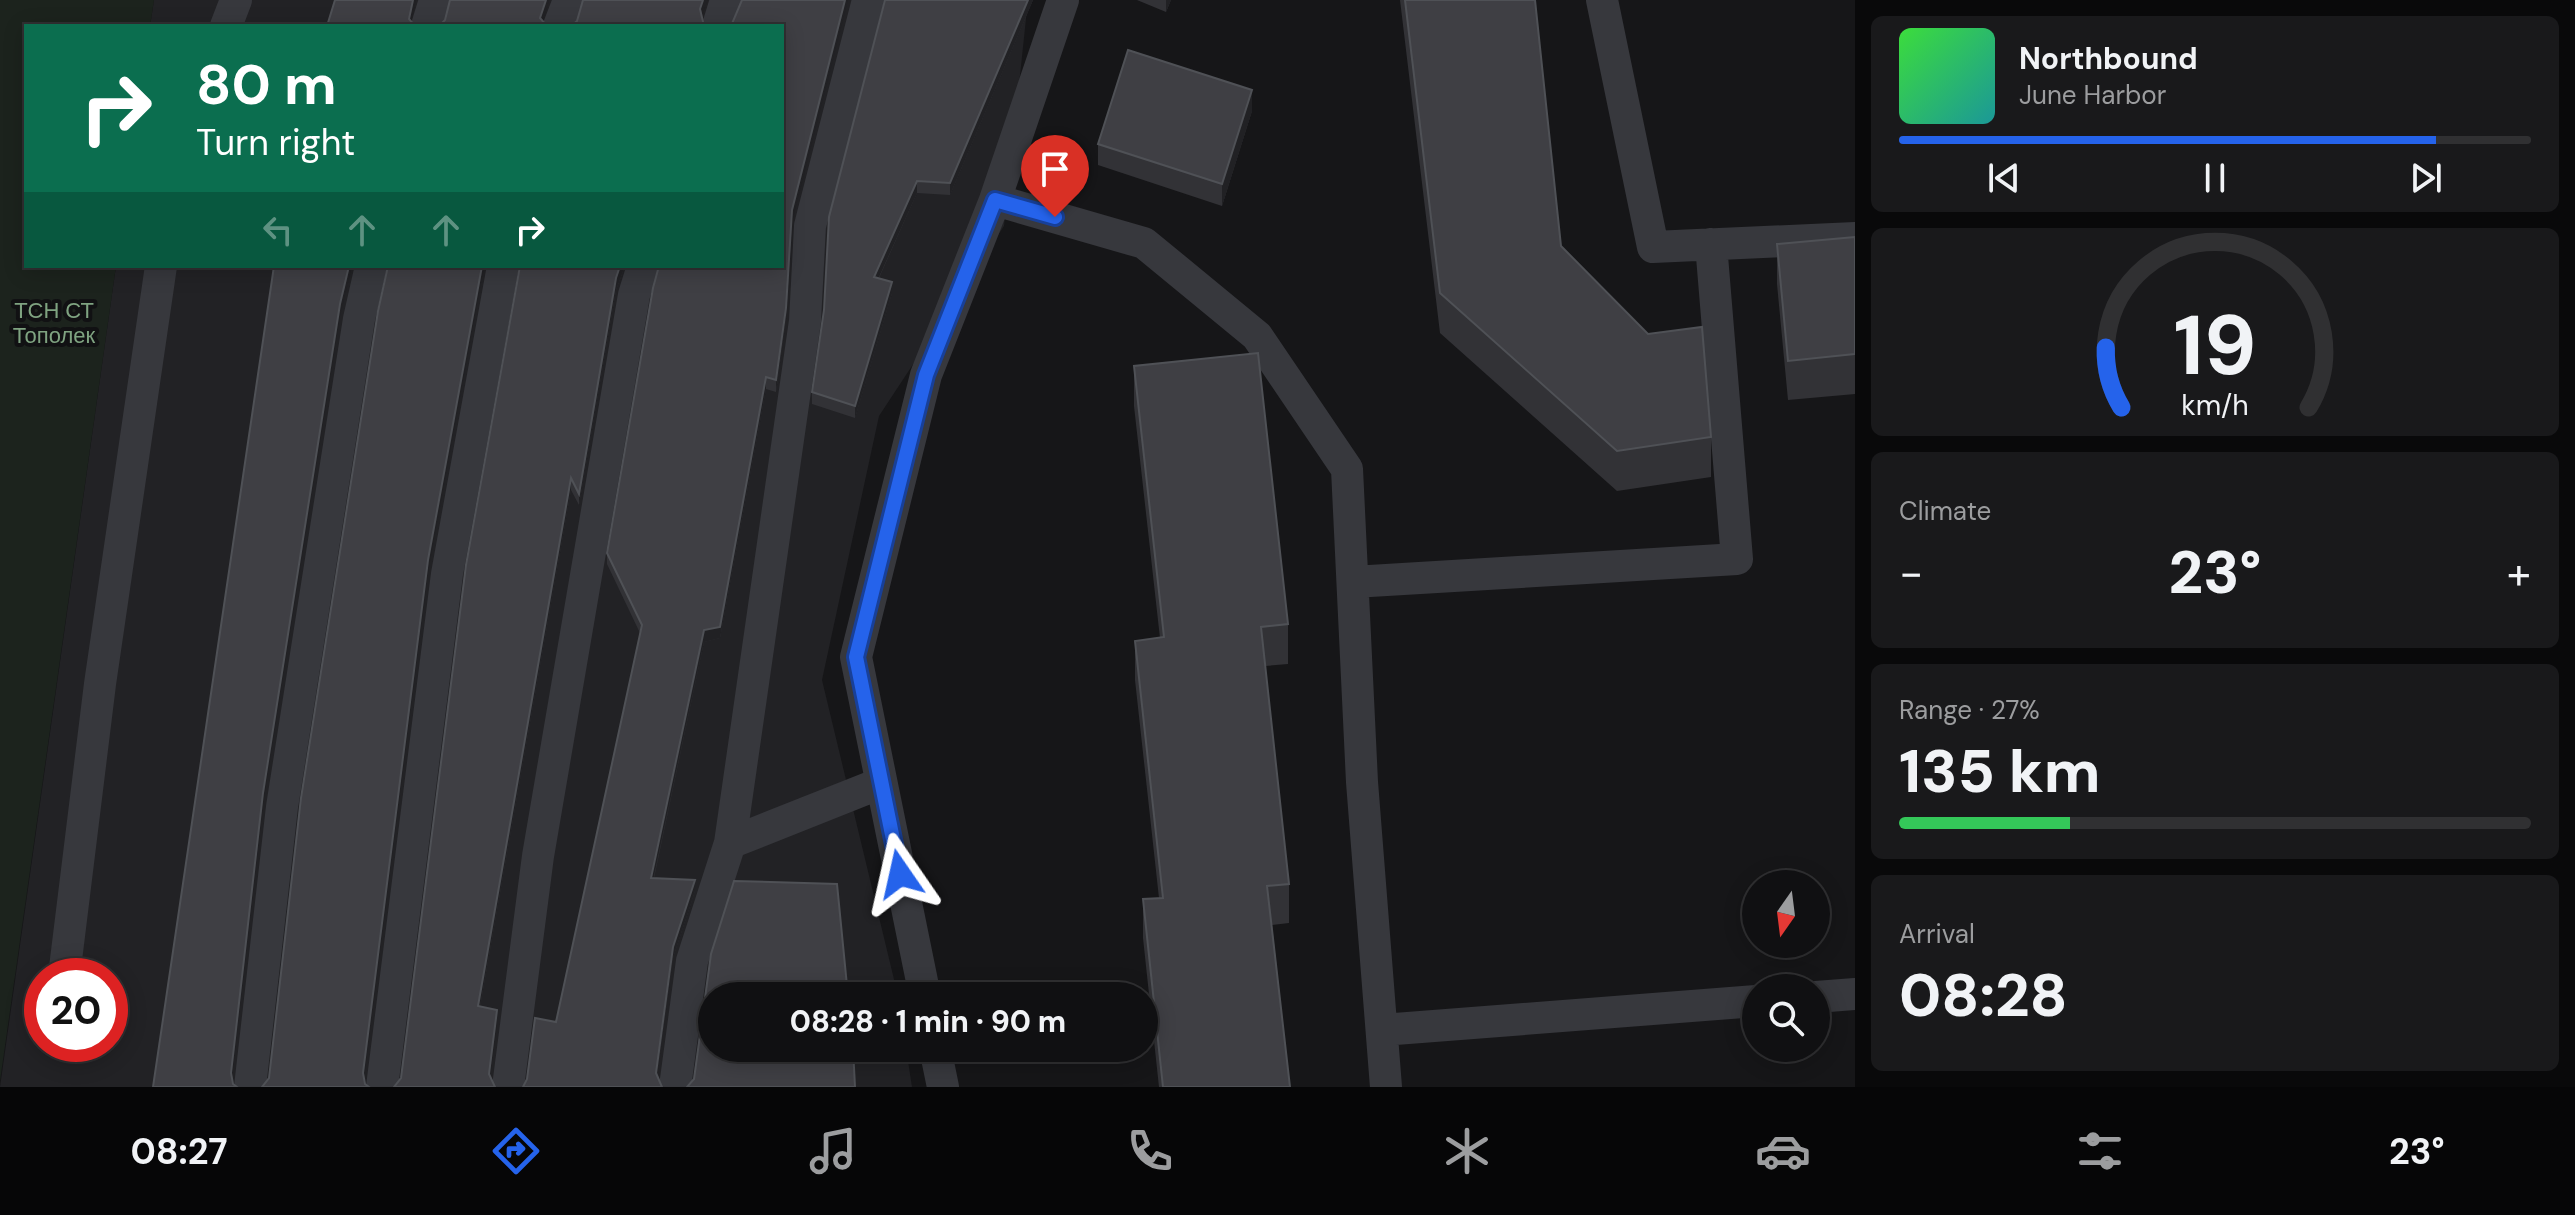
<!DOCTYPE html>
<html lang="en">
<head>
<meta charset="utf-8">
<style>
	body { margin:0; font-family:"DM Sans",sans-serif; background:#19191b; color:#f1f3f6; height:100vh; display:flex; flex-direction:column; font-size:30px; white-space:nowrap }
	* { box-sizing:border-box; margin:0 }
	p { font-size:26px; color:#9c9d9f }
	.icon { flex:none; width:44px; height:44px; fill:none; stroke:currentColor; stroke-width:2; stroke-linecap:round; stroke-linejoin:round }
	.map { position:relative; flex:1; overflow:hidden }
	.details { display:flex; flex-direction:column; gap:16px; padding:16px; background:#09090a; width:720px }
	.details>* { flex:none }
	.top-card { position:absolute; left:24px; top:24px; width:760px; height:244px; border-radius:0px; box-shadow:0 4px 20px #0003,0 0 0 2px #303032; background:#0b6e4f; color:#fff; overflow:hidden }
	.needle { width:52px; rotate:194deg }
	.buttons { position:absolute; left:1742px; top:870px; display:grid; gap:16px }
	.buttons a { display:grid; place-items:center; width:88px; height:88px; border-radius:50%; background:#101012; box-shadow:0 4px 20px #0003,0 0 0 2px #303032; font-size:40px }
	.speed { position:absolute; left:24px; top:958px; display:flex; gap:16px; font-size:40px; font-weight:700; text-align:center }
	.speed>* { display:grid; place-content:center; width:104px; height:104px; border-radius:50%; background:#101012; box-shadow:0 4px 20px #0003,0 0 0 2px #303032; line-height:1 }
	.speed .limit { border:12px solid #d22; background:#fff; color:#111 }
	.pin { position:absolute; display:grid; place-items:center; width:68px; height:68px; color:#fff; margin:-82px -34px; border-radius:50% 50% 50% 0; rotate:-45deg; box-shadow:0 0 8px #0007 }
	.pin .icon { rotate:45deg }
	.me { position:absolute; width:88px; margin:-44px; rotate:349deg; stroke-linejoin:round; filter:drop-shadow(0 0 6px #0008) }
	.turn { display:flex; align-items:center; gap:28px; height:168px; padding:0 40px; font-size:36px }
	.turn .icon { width:104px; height:104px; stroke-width:2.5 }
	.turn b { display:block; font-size:56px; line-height:68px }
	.lanes { display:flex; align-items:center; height:76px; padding:0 40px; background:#0003; justify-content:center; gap:40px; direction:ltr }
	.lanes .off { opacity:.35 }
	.big { font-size:60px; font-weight:800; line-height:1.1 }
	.details .widget { flex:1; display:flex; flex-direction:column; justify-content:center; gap:12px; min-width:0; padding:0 28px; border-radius:12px; background:#19191b }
	.details .dial { align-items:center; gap:0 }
	.dial svg { height:208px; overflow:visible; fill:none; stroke:#303032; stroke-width:7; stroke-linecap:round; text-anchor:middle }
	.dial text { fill:#f1f3f6; stroke:none }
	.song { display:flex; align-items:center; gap:24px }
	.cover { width:96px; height:96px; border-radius:12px; background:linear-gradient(135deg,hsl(120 70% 55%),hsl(180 70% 35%)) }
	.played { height:8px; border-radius:4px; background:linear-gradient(90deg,#2563eb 85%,#303032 85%) }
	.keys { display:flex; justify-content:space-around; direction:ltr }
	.heat { display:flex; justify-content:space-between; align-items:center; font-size:44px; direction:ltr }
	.charge { height:12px; border-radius:6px; background:linear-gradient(90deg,#34c759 27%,#303032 0) }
	.trip { position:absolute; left:698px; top:982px; width:460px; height:80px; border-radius:40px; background:#101012; box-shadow:0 4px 20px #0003,0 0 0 2px #303032; font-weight:800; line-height:80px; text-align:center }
	.tab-bar { display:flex; height:128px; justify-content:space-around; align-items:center; background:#060607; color:#9c9d9f }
	.tab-bar .icon { width:56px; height:56px }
	.tab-bar .selected { color:#2563eb }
	.tab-bar b { font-size:36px; color:#f1f3f6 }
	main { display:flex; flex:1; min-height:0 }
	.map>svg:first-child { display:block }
</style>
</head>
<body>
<main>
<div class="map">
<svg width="1855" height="1087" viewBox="0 0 1855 1087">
	<rect width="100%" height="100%" fill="#161618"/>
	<path fill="#222225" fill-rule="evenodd" d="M 154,0 L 1028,0 L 1004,226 L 879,416 L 822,680 L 898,996 L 712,996 L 712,1048 L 906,1048 L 912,1087 L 0,1087 L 116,266 L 782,266 L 782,26 L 150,26 ZM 42,976 L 110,976 L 110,1044 L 42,1044 Z"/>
	<path fill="#1c231d" d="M 0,0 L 154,0 L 150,26 L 26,26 L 26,266 L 116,266 L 0,1081 Z"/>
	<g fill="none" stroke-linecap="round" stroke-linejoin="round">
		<path stroke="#37383d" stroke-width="32" d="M 1602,0 L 1653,247 L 1855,238
			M 226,26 L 236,0
			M 427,26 L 435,0
			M 559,26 L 569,0
			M 718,26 L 726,0
			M 995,200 L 1144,243 L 1257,336 L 1347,469 L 1362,782 L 1386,1087
			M 1353,582 L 1737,559 L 1711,244
			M 730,843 L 881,783
			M 64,976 L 100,684 L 161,266
			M 925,996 L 856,657 L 926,375 L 995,200 L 1063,0
			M 1816,997 L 1855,994
			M 1382,1030 L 1756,1001
			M 935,1048 L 943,1087
			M 250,1087 L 282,807 L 359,319 L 371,266
			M 382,1087 L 447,574 L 503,266
			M 508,1087 L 538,856 L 634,295 L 643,266
			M 675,1087 L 692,961 L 730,843 L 805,321 L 810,226 L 868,0"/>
	</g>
	<path fill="#323236" d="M 885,0 L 1033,0 L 950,195 L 917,193 L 879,278 L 892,293 L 855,418 L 812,404 L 812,392 Z
		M 1137,0 L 1171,0 L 1166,12 Z
		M 1400,0 L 1535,0 L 1561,246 L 1711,437 L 1711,477 L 1617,491 L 1440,333 Z
		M 1252,111 L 1222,206 L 1098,165 L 1098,144 Z
		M 792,222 L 786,319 L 776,392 L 766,389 L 720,638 L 704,642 L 654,878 L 695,891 L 673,958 L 657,1076 L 556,1022 L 640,633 L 607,564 L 607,553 Z
		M 1855,237 L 1855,394 L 1788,400 L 1777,284 L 1777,244 Z
		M 520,266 L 625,266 L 616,290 L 579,505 L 571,490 L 480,1007 L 497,1022 L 401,1078 Z
		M 1134,366 L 1288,624 L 1288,664 L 1265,666 L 1289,884 L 1289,923 L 1272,925 L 1290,1087 L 1159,1087 L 1143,938 L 1143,899 L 1159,898 L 1135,680 L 1135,641 L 1160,638 L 1134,406 Z"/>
	<path fill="#212124" d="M 413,0 L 416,0 L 410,26 L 409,19 Z
		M 546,0 L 549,0 L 542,26 L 540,18 Z
		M 703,0 L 708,0 L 700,20 L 700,9 Z
		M 845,0 L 848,0 L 792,222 L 786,319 L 776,392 L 776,380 L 792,210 Z
		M 1028,0 L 1033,0 L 950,195 L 950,183 Z
		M 1166,0 L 1171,0 L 1166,12 Z
		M 1252,90 L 1252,111 L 1222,206 L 1222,184 Z
		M 917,181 L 917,193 L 874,288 L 874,277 Z
		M 349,266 L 352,266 L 340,316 L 263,804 L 231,1085 L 231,1073 L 263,793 L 340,304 Z
		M 482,266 L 484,266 L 428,572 L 363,1085 L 363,1073 L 428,560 Z
		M 620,266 L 625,266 L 616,290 L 579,505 L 579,494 L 616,278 Z
		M 892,282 L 892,293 L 855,418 L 855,406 Z
		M 766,377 L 766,389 L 720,638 L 704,642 L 651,890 L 651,878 L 704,630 Z
		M 571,478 L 571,490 L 478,1018 L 478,1006 Z
		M 695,880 L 695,891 L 673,958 L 656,1084 L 656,1073 L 673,947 Z
		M 497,1010 L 497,1022 L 489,1085 L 489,1074 Z"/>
	<path fill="#3f3f44" stroke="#4f5156" stroke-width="2" d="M 335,0 L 413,0 L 409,19 L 415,26 L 327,26 Z
		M 450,0 L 546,0 L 540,18 L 547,26 L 439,26 L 445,20 Z
		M 583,0 L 703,0 L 700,9 L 704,26 L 571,26 L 577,21 Z
		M 742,0 L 845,0 L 792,210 L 786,308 L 776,380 L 766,377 L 720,627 L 704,630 L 651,878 L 695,880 L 673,947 L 656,1073 L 662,1087 L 523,1087 L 527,1079 L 535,1018 L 556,1022 L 642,625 L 607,553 L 653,288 L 659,266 L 782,266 L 782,26 L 731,26 Z
		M 885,0 L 1028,0 L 950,183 L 917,181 L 874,277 L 892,282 L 855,406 L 812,392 L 824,310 L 829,217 Z
		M 1405,0 L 1535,0 L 1561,246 L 1648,334 L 1702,327 L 1711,437 L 1617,451 L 1440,293 Z
		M 1128,50 L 1252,90 L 1222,184 L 1098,144 Z
		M 1855,237 L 1855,354 L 1788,361 L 1777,244 Z
		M 274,266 L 349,266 L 340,304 L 263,793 L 231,1073 L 233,1084 L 237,1087 L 153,1087 Z
		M 388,266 L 482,266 L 428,560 L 363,1073 L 365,1084 L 369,1087 L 262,1087 L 269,1078 L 301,798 L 378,311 Z
		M 520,266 L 620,266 L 616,278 L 579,494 L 571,478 L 478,1006 L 497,1010 L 489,1074 L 495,1087 L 394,1087 L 401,1078 L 466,565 Z
		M 1258,353 L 1288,624 L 1261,627 L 1289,884 L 1267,886 L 1290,1087 L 1163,1087 L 1143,899 L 1163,898 L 1135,641 L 1164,637 L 1134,366 Z
		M 734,881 L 837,884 L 848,996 L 712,996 L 712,1048 L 853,1048 L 855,1087 L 687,1087 L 694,1079 L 711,954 Z"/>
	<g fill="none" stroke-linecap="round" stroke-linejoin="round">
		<defs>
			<path id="route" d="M 900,874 L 856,657 L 926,375 L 995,200 L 1055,217"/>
		</defs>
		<use href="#route" stroke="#184099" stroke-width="20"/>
		<use href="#route" stroke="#2563eb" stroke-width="14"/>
	</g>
	<g text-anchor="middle" stroke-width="8" stroke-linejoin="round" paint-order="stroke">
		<g font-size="22" fill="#7fa381" stroke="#111113">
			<text x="54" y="318">ТСН СТ<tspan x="54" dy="25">Тополек</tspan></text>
		</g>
	</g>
</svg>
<div class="buttons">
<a><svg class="needle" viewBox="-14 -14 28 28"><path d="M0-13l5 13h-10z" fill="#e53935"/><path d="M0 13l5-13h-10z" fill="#9c9d9f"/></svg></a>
<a><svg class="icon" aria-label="search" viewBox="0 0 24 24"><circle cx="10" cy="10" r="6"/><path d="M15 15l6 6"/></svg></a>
</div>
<div class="speed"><div class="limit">20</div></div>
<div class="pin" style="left:1055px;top:217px;background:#d93025"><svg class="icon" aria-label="arrive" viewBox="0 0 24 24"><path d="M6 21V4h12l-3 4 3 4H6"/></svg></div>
<svg class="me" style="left:900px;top:874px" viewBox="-20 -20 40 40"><path d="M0-17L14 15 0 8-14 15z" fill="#2563eb" stroke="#fff" stroke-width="4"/></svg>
<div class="trip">08:28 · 1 min · 90 m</div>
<div class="top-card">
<div class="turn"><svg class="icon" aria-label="right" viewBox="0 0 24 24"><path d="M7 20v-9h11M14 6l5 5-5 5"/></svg><div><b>80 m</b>Turn right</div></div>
<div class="lanes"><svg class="icon off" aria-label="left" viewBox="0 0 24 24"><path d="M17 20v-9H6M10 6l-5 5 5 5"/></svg><svg class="icon off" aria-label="ahead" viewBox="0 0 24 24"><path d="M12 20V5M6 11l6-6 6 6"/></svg><svg class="icon off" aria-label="ahead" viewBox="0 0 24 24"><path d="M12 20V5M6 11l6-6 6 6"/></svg><svg class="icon" aria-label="right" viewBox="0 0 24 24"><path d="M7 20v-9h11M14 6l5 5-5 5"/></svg></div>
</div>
</div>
<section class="details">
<div class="widget">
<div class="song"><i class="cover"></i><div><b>Northbound</b><p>June Harbor</p></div></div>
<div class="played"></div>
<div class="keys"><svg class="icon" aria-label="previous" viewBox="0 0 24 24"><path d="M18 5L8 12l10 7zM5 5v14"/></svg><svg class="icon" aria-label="pause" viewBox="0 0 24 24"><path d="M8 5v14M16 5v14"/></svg><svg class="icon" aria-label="next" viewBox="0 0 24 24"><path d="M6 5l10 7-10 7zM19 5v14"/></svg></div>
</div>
<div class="widget dial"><svg viewBox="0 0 100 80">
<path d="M14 69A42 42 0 1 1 86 69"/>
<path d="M14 69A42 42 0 0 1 8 46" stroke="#2563eb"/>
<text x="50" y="56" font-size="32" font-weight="700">19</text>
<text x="50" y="72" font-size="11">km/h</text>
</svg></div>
<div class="widget"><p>Climate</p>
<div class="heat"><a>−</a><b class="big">23°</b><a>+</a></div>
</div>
<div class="widget"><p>Range · 27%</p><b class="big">135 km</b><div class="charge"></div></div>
<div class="widget"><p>Arrival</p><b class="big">08:28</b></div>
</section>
</main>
<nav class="tab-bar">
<b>08:27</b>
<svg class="icon selected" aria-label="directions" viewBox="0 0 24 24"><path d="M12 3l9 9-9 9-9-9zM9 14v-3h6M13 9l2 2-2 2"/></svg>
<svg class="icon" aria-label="music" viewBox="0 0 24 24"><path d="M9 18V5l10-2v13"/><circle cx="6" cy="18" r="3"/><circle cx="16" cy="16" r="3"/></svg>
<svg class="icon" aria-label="phone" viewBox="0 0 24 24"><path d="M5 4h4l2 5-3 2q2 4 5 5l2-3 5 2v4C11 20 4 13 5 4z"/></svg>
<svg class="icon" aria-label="climate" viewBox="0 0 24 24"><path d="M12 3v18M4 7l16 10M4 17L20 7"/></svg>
<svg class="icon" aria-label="car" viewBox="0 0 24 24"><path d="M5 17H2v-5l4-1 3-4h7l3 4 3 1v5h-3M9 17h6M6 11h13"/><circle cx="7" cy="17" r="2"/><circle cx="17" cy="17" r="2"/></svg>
<svg class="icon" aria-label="filters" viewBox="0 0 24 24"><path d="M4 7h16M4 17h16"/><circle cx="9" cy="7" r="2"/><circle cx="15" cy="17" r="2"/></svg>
<b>23°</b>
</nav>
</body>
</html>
